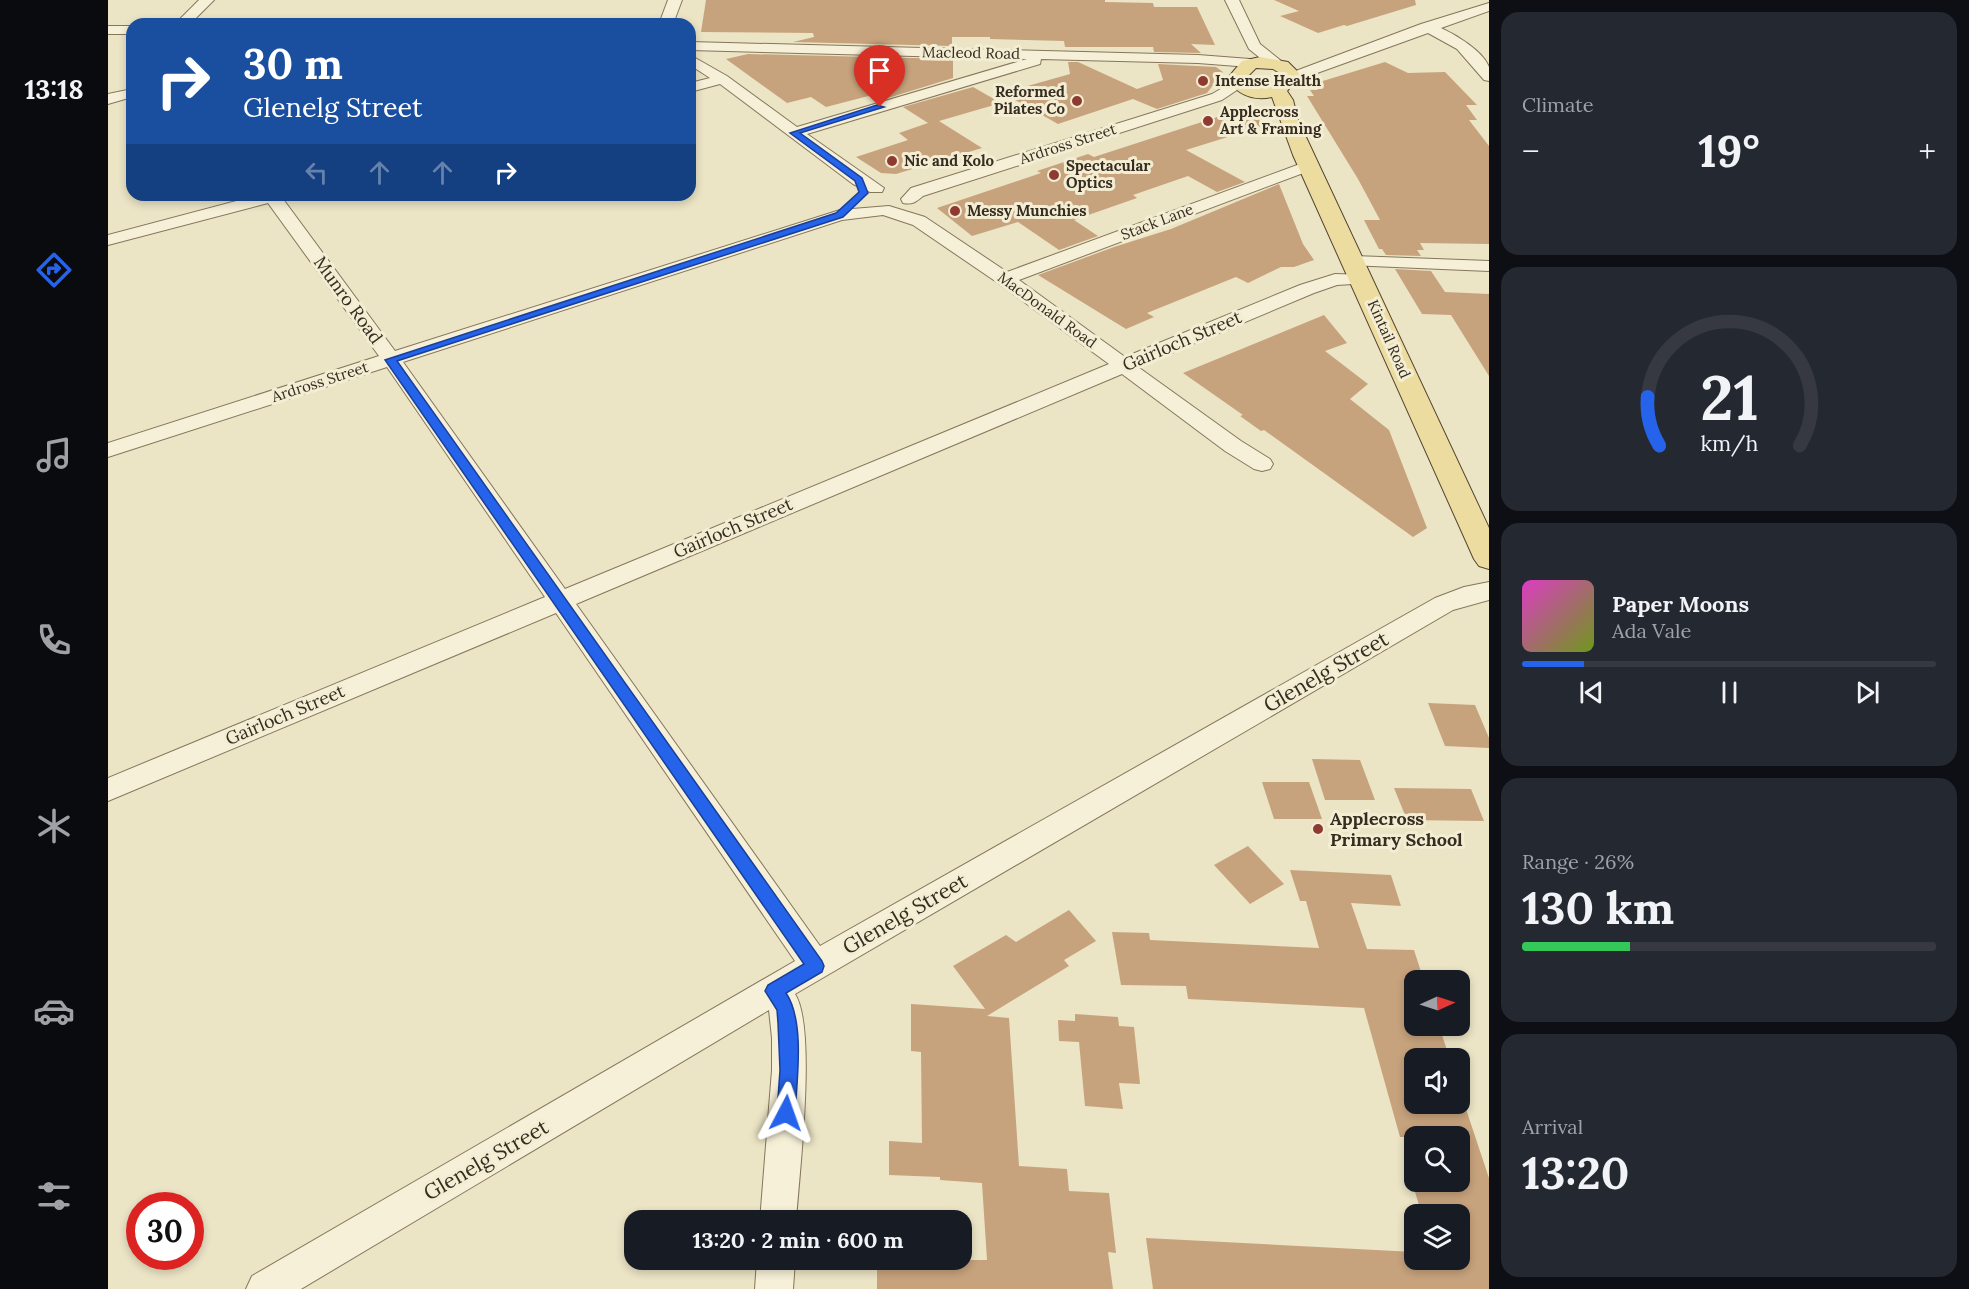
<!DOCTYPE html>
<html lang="en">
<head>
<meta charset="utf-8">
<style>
	body { margin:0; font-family:Lora,serif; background:#242831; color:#f1f3f6; height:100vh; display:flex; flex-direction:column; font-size:22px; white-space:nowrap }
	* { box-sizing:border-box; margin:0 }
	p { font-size:20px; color:#9ea1a6 }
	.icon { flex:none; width:33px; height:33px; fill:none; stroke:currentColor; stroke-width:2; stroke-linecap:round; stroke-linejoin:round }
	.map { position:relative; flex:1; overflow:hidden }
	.side { display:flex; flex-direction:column; gap:12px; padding:12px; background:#0d0f14; width:480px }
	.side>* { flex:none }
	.top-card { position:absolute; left:18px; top:18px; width:570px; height:183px; border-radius:18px; box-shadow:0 3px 9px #0003; background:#1a4fa0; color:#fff; overflow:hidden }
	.needle { width:39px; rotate:87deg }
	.tools { position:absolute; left:1296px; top:970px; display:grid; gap:12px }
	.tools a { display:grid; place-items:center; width:66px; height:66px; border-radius:12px; background:#171b24; box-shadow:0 3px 9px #0003; font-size:30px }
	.speed { position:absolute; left:18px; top:1192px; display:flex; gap:12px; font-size:30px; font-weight:700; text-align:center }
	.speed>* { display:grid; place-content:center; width:78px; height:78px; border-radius:50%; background:#171b24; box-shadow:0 3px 9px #0003; line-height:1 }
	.speed .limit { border:9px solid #d22; background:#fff; color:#111 }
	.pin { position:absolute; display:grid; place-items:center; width:51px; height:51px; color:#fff; margin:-62px -26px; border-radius:50% 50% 50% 0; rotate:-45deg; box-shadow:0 0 6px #0007 }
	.pin .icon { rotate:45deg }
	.me { position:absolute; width:66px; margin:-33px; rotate:4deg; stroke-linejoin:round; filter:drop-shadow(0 0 4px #0008) }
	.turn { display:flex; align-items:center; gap:21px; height:126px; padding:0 18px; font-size:27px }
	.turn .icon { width:78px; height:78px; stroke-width:2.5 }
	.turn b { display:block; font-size:42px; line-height:51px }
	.lanes { display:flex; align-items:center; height:57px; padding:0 18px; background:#0003; justify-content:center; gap:30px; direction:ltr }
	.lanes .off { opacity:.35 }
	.big { font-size:45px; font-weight:800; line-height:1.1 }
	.side .tile { flex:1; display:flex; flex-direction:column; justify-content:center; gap:9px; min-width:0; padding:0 21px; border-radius:18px; background:#242831 }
	.side .dial { align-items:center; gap:0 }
	.dial svg { height:156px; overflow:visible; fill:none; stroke:#363941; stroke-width:7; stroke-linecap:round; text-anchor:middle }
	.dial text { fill:#f1f3f6; stroke:none }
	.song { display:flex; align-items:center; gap:18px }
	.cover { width:72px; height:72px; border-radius:9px; background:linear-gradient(135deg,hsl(310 70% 55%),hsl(80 70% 35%)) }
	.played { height:6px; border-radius:3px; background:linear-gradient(90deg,#2563eb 15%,#363941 15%) }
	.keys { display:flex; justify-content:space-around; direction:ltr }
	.heat { display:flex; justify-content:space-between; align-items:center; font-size:33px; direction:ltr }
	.charge { height:9px; border-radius:4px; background:linear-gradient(90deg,#34c759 26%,#363941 0) }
	.trip { position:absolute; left:516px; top:1210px; width:348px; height:60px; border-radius:18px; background:#171b24; box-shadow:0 3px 9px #0003; font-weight:800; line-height:60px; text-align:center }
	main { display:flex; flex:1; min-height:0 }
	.menu { display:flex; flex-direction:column; width:108px; justify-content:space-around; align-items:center; background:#090b0e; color:#9ea1a6 }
	.menu .icon { width:42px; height:42px }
	.menu .active { color:#2563eb }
	.menu b { font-size:27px; color:#f1f3f6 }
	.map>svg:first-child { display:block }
</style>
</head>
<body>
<main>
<nav class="menu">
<b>13:18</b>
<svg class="icon active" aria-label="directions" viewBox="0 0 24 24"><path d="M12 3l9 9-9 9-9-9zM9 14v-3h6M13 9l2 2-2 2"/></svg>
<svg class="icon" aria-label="music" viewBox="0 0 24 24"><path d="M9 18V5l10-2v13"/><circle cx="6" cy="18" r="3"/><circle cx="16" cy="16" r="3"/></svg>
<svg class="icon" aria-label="phone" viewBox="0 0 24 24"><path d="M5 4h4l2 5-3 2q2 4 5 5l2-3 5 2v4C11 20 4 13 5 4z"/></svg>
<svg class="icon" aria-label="climate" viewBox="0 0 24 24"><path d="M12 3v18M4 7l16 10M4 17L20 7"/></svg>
<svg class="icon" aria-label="car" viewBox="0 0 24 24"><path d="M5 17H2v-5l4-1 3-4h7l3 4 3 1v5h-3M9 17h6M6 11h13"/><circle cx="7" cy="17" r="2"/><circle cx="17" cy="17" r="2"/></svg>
<svg class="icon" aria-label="filters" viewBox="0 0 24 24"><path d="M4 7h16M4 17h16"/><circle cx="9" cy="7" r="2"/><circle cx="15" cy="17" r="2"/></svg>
</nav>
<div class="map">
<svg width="1381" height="1289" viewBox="0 0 1381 1289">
	<rect width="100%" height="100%" fill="#ebe4c5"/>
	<path fill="#c7a37d" d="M 598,0 L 997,0 L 997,2 L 1045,3 L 1046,7 L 1089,7 L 1107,45 L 1083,44 L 1093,53 L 1046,52 L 1045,47 L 957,47 L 956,41 L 882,39 L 882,37 L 844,37 L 844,46 L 685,42 L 706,37 L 705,33 L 593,32 Z
		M 1166,0 L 1307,0 L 1308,5 L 1239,26 L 1236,25 L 1210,33 L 1172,16 L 1191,11 Z
		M 640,54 L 845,59 L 845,78 L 780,98 L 772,93 L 718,107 L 703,97 L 679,103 L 618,59 Z
		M 960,62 L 970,62 L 1029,89 L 1055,80 L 1050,64 L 1108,67 L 1115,72 L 1099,93 L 1049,109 L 1025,99 L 950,124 L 895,93 L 962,74 Z
		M 1277,62 L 1300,73 L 1337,72 L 1369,105 L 1358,105 L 1369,120 L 1361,120 L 1381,146 L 1381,244 L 1312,243 L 1316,250 L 1309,250 L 1313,256 L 1278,255 L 1274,249 L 1271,249 L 1256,220 L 1272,220 L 1250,179 L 1199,96 L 1206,96 L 1202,90 L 1210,90 L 1205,84 Z
		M 865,87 L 893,103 L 831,121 L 874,148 L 788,174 L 773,173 L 748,157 L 800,140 L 791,133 L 820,123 L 795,107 Z
		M 1137,108 L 1147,113 L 1155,126 L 1078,150 L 1137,182 L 1109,192 L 1080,176 L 1025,195 L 1029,198 L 966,220 L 990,236 L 951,250 L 910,222 L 864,236 L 829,208 L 933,173 L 929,171 L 980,154 L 986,157 Z
		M 1171,184 L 1195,244 L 1206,260 L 1186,267 L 1173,267 L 1140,283 L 1128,277 L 1039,313 L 1046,317 L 1018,329 L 930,275 L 1006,247 L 1063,229 Z
		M 1287,269 L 1323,271 L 1337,292 L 1381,294 L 1381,376 L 1343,315 L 1314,314 Z
		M 1216,315 L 1239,343 L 1217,351 L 1260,384 L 1242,399 L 1281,430 L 1319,528 L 1305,537 L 1156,430 L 1153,431 L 1132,416 L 1135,415 L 1075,373 Z
		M 1320,703 L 1367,705 L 1381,738 L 1381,748 L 1337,746 Z
		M 1204,759 L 1252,760 L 1267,800 L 1217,800 Z
		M 1154,782 L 1201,782 L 1214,819 L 1166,819 Z
		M 1286,788 L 1363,789 L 1376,821 L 1299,820 Z
		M 1140,846 L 1176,884 L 1142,904 L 1106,865 Z
		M 1182,870 L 1283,875 L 1293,906 L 1243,903 L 1259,949 L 1306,950 L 1316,981 L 1306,981 L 1306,1026 L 1331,1026 L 1342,1059 L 1306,1059 L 1306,1104 L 1352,1104 L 1352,1101 L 1355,1100 L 1381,1178 L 1381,1289 L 1045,1289 L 1038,1238 L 1306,1252 L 1306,1260 L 1352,1260 L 1352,1215 L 1314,1215 L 1304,1182 L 1352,1182 L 1352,1137 L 1292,1137 L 1256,1008 L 1080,999 L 1078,986 L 1013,985 L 1004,932 L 1041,933 L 1042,940 L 1211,948 L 1198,901 L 1192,901 Z
		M 961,910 L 988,941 L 956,960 L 961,966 L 879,1016 L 901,1018 L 911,1166 L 959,1169 L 961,1191 L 1001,1193 L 1008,1253 L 1000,1252 L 1005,1289 L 769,1289 L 769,1260 L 879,1260 L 874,1183 L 832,1180 L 832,1177 L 781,1175 L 781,1141 L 814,1143 L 813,1052 L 803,1051 L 803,1004 L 877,1009 L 845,966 L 898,935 L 908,942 Z
		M 967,1014 L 1010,1017 L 1011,1026 L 1026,1027 L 1032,1084 L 1011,1083 L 1015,1109 L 977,1106 L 971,1042 L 951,1041 L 950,1020 L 967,1021 Z"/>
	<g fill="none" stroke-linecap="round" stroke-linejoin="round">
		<defs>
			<path id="minor" d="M 91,0 L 106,0 L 82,24 L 67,24 Z
				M 560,0 L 574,0 L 565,24 L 551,24 Z
				M 1117,0 L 1131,0 L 1152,44 L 1172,60 L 1174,63 L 1172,66 L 1162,66 L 1141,49 Z
				M 1381,3 L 1381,11 L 1333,28 C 1348,35 1375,51 1381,67 C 1381,71 1381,77 1381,81 L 1376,80 L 1349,49 L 1320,33 L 1187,81 L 1177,81 L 1175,78 L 1177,75 L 1313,24 Z
				M 0,26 L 24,26 L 24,34 L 0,34 Z
				M 582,42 L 1090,55 L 1142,59 L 1149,63 L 1142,67 L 1090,63 L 933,59 L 932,64 L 699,134 L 776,188 L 774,192 L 762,192 L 745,184 L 612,84 L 582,92 L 582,83 L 602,78 L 582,65 L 582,55 L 619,76 L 689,127 L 919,59 L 582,50 Z
				M 1130,79 L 1135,80 L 1137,83 L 1135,86 L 1114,100 L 815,196 C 808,202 804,205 795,203 L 793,199 L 803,188 L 1104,94 Z
				M 24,89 L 24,97 L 0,104 L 0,94 Z
				M 1200,161 L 1206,163 L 1208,166 L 1206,169 L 911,280 L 1017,357 L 1192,285 L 1227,274 L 1261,275 L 1263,279 L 1261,283 L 1229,285 L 1206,293 L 1030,367 L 1133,441 L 1162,459 L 1165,464 L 1162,469 L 1154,471 L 1146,469 L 1117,451 L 1014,374 L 468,604 L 712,946 L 1327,598 L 1356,587 L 1381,582 L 1381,600 L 1345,610 L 687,994 C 709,1028 691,1175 688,1221 L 652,1221 L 664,1070 L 664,1038 L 661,1010 L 193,1289 L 138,1289 L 144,1276 L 687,961 L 448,613 L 0,801 L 0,778 L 437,597 L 279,367 L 0,457 L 0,443 L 271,356 L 160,203 L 0,245 L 0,235 L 151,195 L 179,195 L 175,199 L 287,351 L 732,210 L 781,206 L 817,217 L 899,272 ZM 775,215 L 805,225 L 890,283 L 1001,364 L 457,589 L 295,362 L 734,220 Z
				M 1246,256 L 1381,261 L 1381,271 L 1240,265 L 1237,261 L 1240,257 Z
				M 649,1260 L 687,1260 L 685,1289 L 647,1289 Z"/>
			<path id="major" d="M 1152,57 L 1180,62 L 1193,75 L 1179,91 L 1185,100 L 1190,120 L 1381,528 L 1381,569 L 1371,566 L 1366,559 L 1185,155 L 1164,97 C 1145,101 1130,95 1119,79 L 1134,61 ZM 1148,68 L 1165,69 L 1175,75 C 1164,87 1149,92 1137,79 Z"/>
		</defs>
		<use href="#minor" stroke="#85765c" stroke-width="2"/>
		<use href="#major" stroke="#534430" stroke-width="2"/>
		<use href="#minor" fill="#f6f0d8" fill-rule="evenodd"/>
		<use href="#major" fill="#ecdc9f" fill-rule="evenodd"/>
	</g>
	<path fill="#2563eb" stroke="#184099" stroke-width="1.5" d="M 769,105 L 776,107 L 692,133 L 754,178 L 760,193 L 735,217 L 289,361 L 714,961 L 716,966 L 714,972 L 678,993 C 697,1021 689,1079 687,1113 L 685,1119 L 678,1122 L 671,1119 L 669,1113 L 672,1070 L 670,1023 L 669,1010 L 657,991 L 660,985 L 696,964 L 277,360 L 728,213 L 751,192 L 747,181 L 682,133 Z"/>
	<g fill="#8f3a31" stroke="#f3edd4" stroke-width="2">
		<circle cx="1095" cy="81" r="6"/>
		<circle cx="969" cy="101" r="6"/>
		<circle cx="1100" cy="121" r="6"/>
		<circle cx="784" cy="161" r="6"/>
		<circle cx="946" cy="175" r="6"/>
		<circle cx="847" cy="211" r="6"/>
		<circle cx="1210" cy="829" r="6"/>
	</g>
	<g text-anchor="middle" stroke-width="6" stroke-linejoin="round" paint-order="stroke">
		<g font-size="15" fill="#362c1f" stroke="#f3edd4">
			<text transform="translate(863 53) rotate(1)" y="5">Macleod Road</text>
			<text transform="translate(960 144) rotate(-18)" y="5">Ardross Street</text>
			<text transform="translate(1049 222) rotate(-21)" y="5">Stack Lane</text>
			<text transform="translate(939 310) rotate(36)" y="5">MacDonald Road</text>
			<text transform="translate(1281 339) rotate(66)" y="5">Kintail Road</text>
			<text transform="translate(212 382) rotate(-18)" y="5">Ardross Street</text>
		</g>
		<g font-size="15" font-weight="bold" fill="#362c1f" stroke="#f3edd4" text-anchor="start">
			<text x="1107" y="86">Intense Health</text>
			<text x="957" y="97" text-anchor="end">Reformed<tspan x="957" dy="17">Pilates Co</tspan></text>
			<text x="1112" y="117">Applecross<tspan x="1112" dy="17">Art &amp; Framing</tspan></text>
			<text x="796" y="166">Nic and Kolo</text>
			<text x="958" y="171">Spectacular<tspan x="958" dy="17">Optics</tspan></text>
			<text x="859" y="216">Messy Munchies</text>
		</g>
		<g font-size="18" fill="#362c1f" stroke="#f3edd4">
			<text transform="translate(240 300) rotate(54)" y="6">Munro Road</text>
			<text transform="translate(1074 341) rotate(-23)" y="6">Gairloch Street</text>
			<text transform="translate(625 528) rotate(-23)" y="6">Gairloch Street</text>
			<text transform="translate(177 715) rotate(-23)" y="6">Gairloch Street</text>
		</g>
		<g font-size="18" font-weight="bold" fill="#362c1f" stroke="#f3edd4" text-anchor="start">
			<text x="1222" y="825">Applecross<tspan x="1222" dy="21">Primary School</tspan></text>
		</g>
		<g font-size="21" fill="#362c1f" stroke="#f3edd4">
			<text transform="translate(1218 672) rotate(-30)" y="7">Glenelg Street</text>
			<text transform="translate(797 914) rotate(-30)" y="7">Glenelg Street</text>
			<text transform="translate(378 1160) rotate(-30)" y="7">Glenelg Street</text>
		</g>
	</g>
</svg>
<div class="tools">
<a><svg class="needle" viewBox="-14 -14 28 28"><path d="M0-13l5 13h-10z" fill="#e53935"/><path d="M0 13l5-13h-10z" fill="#9ea1a6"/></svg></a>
<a><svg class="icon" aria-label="sound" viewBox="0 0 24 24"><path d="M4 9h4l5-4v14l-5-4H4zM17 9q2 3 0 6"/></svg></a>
<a><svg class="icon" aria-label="search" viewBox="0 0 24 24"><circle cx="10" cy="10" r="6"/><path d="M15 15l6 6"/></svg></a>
<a><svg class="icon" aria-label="layers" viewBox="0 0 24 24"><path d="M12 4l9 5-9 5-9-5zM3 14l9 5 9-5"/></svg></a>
</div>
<div class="speed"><div class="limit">30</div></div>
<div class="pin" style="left:772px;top:107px;background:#d93025"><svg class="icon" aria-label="arrive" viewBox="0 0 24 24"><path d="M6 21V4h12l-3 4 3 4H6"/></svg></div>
<svg class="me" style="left:678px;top:1113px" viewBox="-20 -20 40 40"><path d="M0-17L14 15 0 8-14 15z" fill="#2563eb" stroke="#fff" stroke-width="4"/></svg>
<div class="trip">13:20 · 2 min · 600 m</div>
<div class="top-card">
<div class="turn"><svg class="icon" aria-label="right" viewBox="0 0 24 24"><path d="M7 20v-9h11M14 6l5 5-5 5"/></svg><div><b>30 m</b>Glenelg Street</div></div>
<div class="lanes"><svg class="icon off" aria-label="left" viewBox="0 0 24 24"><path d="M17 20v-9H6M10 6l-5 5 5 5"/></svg><svg class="icon off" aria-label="ahead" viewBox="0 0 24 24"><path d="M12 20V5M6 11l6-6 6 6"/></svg><svg class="icon off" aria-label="ahead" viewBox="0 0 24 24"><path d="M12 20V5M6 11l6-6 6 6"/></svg><svg class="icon" aria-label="right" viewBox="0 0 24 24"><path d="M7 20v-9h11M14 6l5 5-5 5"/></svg></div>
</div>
</div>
<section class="side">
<div class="tile"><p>Climate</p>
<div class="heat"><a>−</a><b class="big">19°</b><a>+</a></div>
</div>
<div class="tile dial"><svg viewBox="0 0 100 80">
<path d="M14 69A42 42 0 1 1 86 69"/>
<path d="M14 69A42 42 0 0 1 8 44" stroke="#2563eb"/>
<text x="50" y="56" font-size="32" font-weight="700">21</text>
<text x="50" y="72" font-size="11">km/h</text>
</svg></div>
<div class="tile">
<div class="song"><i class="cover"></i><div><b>Paper Moons</b><p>Ada Vale</p></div></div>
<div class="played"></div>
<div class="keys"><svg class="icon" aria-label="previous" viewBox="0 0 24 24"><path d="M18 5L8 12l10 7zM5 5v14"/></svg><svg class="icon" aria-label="pause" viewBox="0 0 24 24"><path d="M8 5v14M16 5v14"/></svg><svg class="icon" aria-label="next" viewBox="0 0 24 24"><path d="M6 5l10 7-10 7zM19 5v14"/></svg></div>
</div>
<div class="tile"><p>Range · 26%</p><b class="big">130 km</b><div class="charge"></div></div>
<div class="tile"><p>Arrival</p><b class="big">13:20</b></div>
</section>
</main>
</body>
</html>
